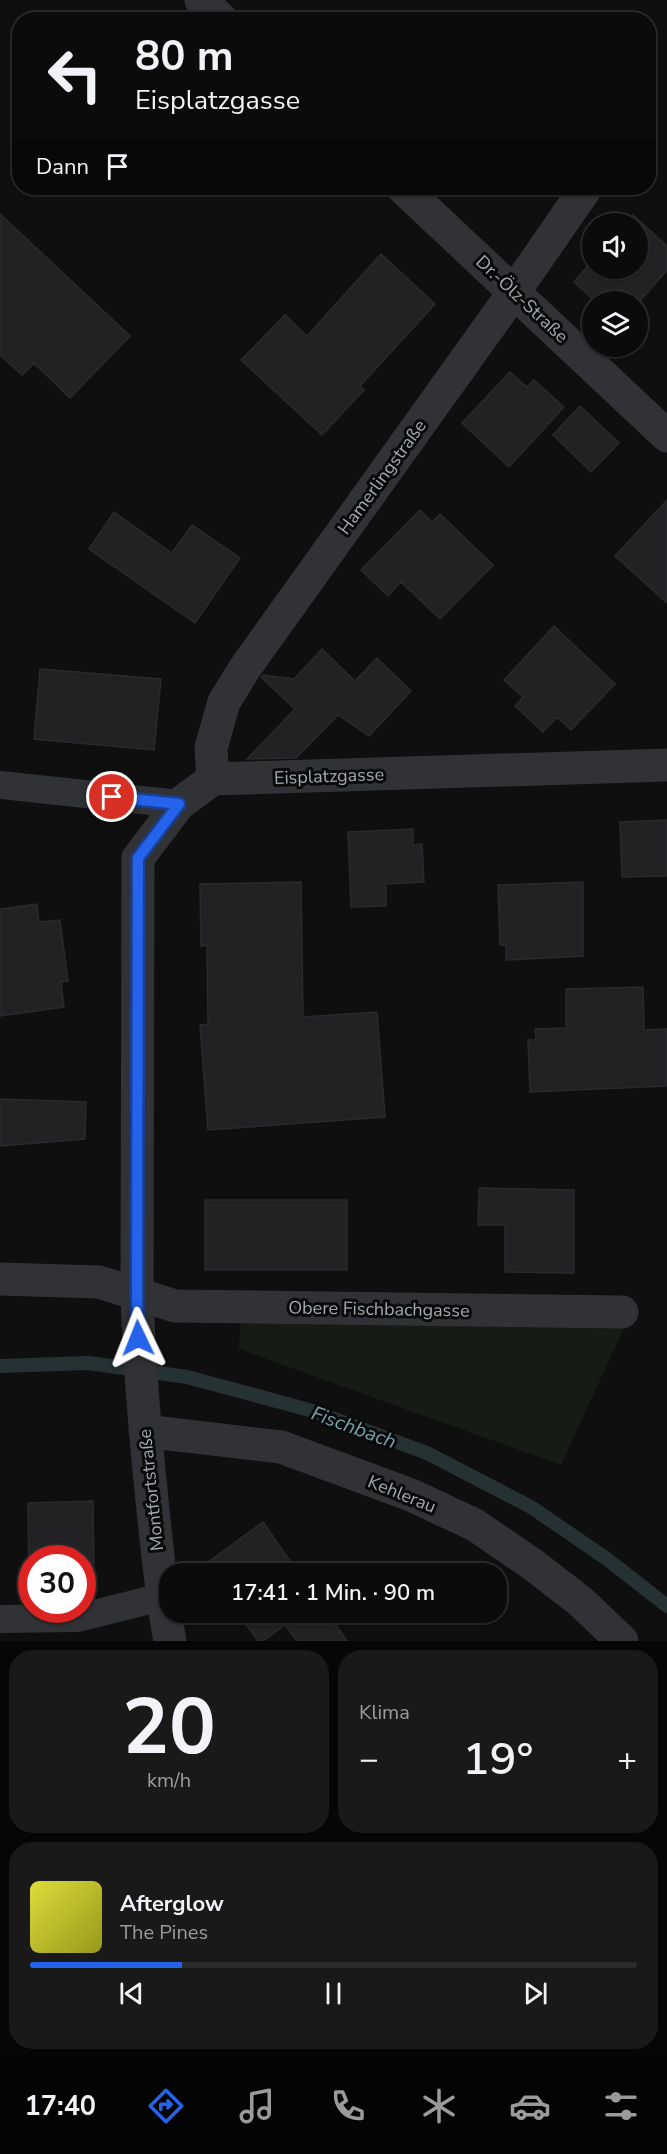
<!DOCTYPE html>
<html lang="de">
<head>
<meta charset="utf-8">
<style>
	body { margin:0; font-family:"Nunito Sans",sans-serif; background:#19191a; color:#f1f3f6; height:100vh; display:flex; flex-direction:column; font-size:22px; white-space:nowrap }
	* { box-sizing:border-box; margin:0 }
	p { font-size:20px; color:#9a9b9d }
	.icon { flex:none; width:33px; height:33px; fill:none; stroke:currentColor; stroke-width:2; stroke-linecap:round; stroke-linejoin:round }
	.map { position:relative; height:1641px; overflow:hidden }
	.details { display:flex; flex-direction:column; gap:9px; padding:9px; background:#060607; flex:1 }
	.details>* { flex:none }
	.banner { position:absolute; left:12px; top:12px; width:644px; height:183px; border-radius:24px; box-shadow:0 2px 4px #0004,0 0 0 2px #2b2b2d; background:#0b0b0c; color:#f1f3f6; overflow:hidden }
	.controls { position:absolute; left:582px; top:213px; display:grid; gap:12px }
	.controls a { display:grid; place-items:center; width:66px; height:66px; border-radius:50%; background:#0b0b0c; box-shadow:0 2px 4px #0004,0 0 0 2px #2b2b2d; font-size:30px }
	.speed { position:absolute; left:18px; top:1545px; display:flex; gap:12px; font-size:30px; font-weight:700; text-align:center }
	.speed>* { display:grid; place-content:center; width:78px; height:78px; border-radius:50%; background:#0b0b0c; box-shadow:0 2px 4px #0004,0 0 0 2px #2b2b2d; line-height:1 }
	.speed .limit { border:9px solid #d22; background:#fff; color:#111 }
	.pin { position:absolute; display:grid; place-items:center; width:51px; height:51px; color:#fff; margin:-26px; border:3px solid #fff; border-radius:50%; box-shadow:0 2px 6px #0007 }
	.me { position:absolute; width:66px; margin:-33px; rotate:358deg; stroke-linejoin:round; filter:drop-shadow(0 0 4px #0008) }
	.turn { display:flex; align-items:center; gap:21px; height:126px; padding:0 24px; font-size:27px }
	.turn .icon { width:78px; height:78px; stroke-width:2.5 }
	.turn b { display:block; font-size:42px; line-height:51px }
	.then { display:flex; align-items:center; height:57px; padding:0 24px; background:#0003; gap:12px; font-size:22px }
	.big { font-size:45px; font-weight:600; line-height:1.1 }
	.details .card { flex:1; display:flex; flex-direction:column; justify-content:center; gap:9px; min-width:0; padding:0 21px; border-radius:24px; background:#19191a }
	.details .dial { align-items:center; gap:0 }
	.dial b { font-size:78px; line-height:1 }
	.song { display:flex; align-items:center; gap:18px }
	.cover { width:72px; height:72px; border-radius:9px; background:linear-gradient(135deg,hsl(60 70% 55%),hsl(60 70% 35%)) }
	.played { height:6px; border-radius:3px; background:linear-gradient(90deg,#2563eb 25%,#2b2b2d 25%) }
	.keys { display:flex; justify-content:space-around; direction:ltr }
	.heat { display:flex; justify-content:space-between; align-items:center; font-size:33px; direction:ltr }
	.details .tiles { flex:1; display:grid; gap:9px; grid-template-columns:1fr 1fr }
	.card:last-child { grid-column:span 2 }
	.trip { position:absolute; left:159px; top:1563px; width:348px; height:60px; border-radius:24px; background:#0b0b0c; box-shadow:0 2px 4px #0004,0 0 0 2px #2b2b2d; font-weight:600; line-height:60px; text-align:center }
	.dock { display:flex; height:96px; justify-content:space-around; align-items:center; background:#040405; color:#9a9b9d }
	.dock .icon { width:42px; height:42px }
	.dock .current { color:#2563eb }
	.dock b { font-size:27px; color:#f1f3f6 }
	.map>svg:first-child { display:block }
</style>
</head>
<body>
<div class="map">
<svg width="667" height="1641" viewBox="0 0 667 1641">
	<rect width="100%" height="100%" fill="#0f0f10"/>
	<path fill="#161b15" d="M 241,1318 L 624,1328 L 561,1465 L 239,1349 Z"/>
	<g fill="none" stroke-linecap="round" stroke-linejoin="round">
		<path stroke="#263133" stroke-width="14" d="M 0,1366 L 89,1363 L 187,1377 L 313,1411 L 427,1453 L 531,1507 L 607,1559 L 667,1606"/>
	</g>
	<path fill="#222224" stroke="#292a2c" stroke-width="1.5" d="M 0,214 L 130,336 L 70,398 L 34,363 L 22,375 L 0,355 Z
		M 633,215 L 667,246 L 667,270 L 639,302 L 596,302 L 574,282 L 592,261 L 592,268 L 638,268 L 638,224 L 626,224 Z
		M 381,254 L 435,304 L 360,386 L 364,390 L 322,435 L 241,360 L 285,315 L 307,336 Z
		M 510,372 L 527,387 L 534,380 L 564,407 L 509,467 L 462,423 Z
		M 580,406 L 619,443 L 591,472 L 553,435 Z
		M 667,500 L 667,603 L 615,556 Z
		M 420,510 L 432,522 L 440,514 L 493,565 L 440,619 L 401,582 L 388,596 L 361,570 Z
		M 114,512 L 172,553 L 192,525 L 240,558 L 195,623 L 89,549 Z
		M 554,626 L 615,684 L 571,730 L 557,717 L 543,732 L 515,706 L 523,697 L 504,680 Z
		M 322,649 L 355,681 L 377,658 L 411,691 L 369,736 L 338,715 L 296,758 L 247,759 L 295,709 L 261,677 L 263,675 L 294,679 Z
		M 40,669 L 161,679 L 154,750 L 34,739 Z
		M 667,820 L 667,876 L 622,877 L 620,822 Z
		M 413,829 L 413,845 L 422,844 L 424,882 L 386,884 L 386,906 L 351,907 L 348,832 Z
		M 301,882 L 303,1017 L 377,1012 L 385,1117 L 208,1130 L 200,1025 L 208,1024 L 207,945 L 201,946 L 200,884 Z
		M 583,882 L 583,956 L 506,960 L 506,945 L 500,945 L 498,885 Z
		M 37,904 L 39,922 L 60,920 L 68,981 L 61,982 L 64,1007 L 0,1016 L 0,909 Z
		M 643,987 L 644,1030 L 667,1029 L 667,1086 L 530,1092 L 528,1040 L 536,1040 L 535,1029 L 566,1028 L 566,989 Z
		M 0,1099 L 86,1102 L 85,1139 L 0,1146 Z
		M 479,1188 L 574,1190 L 574,1273 L 505,1272 L 505,1225 L 478,1225 Z
		M 205,1200 L 347,1200 L 347,1270 L 205,1270 Z
		M 93,1501 L 94,1582 L 82,1582 L 82,1558 L 32,1558 L 32,1583 L 29,1583 L 28,1503 Z
		M 263,1522 L 299,1574 L 209,1574 L 203,1566 Z
		M 237,1612 L 327,1612 L 347,1641 L 297,1641 L 285,1625 L 263,1641 L 258,1641 Z"/>
	<g fill="none" stroke-linecap="round" stroke-linejoin="round">
		<path stroke="#303235" stroke-width="28" d="M 0,785 L 179,804
			M 0,1619 L 78,1618 L 162,1597"/>
		<path stroke="#303235" stroke-width="33" d="M 201,0 L 222,20
			M 403,188 L 667,436
			M 213,779 L 211,748 L 224,702 L 245,668 L 514,292 L 586,188
			M 0,1279 L 99,1282 L 175,1306 L 622,1312
			M 145,1431 L 281,1447 L 411,1495 L 475,1525 L 532,1564 L 580,1601 L 622,1641
			M 170,1641 C 161,1594 157,1548 152,1500 C 145,1432 139,1364 137,1295 L 138,858 L 179,804 L 213,779 L 667,765"/>
	</g>
	<g fill="none" stroke-linecap="round" stroke-linejoin="round">
		<defs>
			<path id="route" d="M 112,797 L 179,804 L 138,858 L 137,1295 L 138,1338"/>
		</defs>
		<use href="#route" stroke="#184099" stroke-width="15"/>
		<use href="#route" stroke="#2563eb" stroke-width="10"/>
	</g>
	<g text-anchor="middle" stroke-width="6" stroke-linejoin="round" paint-order="stroke">
		<g font-size="18" fill="#a0aab1" stroke="#0a0a0b">
			<text transform="translate(522 299) rotate(43)" y="6">Dr.-Ölz-Straße</text>
			<text transform="translate(382 477) rotate(-54)" y="6">Hamerlingstraße</text>
			<text transform="translate(329 776) rotate(-2)" y="6">Eisplatzgasse</text>
			<text transform="translate(379 1309) rotate(1)" y="6">Obere Fischbachgasse</text>
			<text transform="translate(151 1490) rotate(-96)" y="6">Montfortstraße</text>
			<text transform="translate(402 1494) rotate(22)" y="6">Kehlerau</text>
		</g>
		<g font-size="20" font-style="italic" fill="#76a1ad" stroke="#0a0a0b">
			<text transform="translate(354 1427) rotate(20)" y="7">Fischbach</text>
		</g>
	</g>
</svg>
<div class="controls">
<a><svg class="icon" aria-label="sound" viewBox="0 0 24 24"><path d="M4 9h4l5-4v14l-5-4H4zM17 9q2 3 0 6"/></svg></a>
<a><svg class="icon" aria-label="layers" viewBox="0 0 24 24"><path d="M12 4l9 5-9 5-9-5zM3 14l9 5 9-5"/></svg></a>
</div>
<div class="speed"><div class="limit">30</div></div>
<div class="pin" style="left:112px;top:797px;background:#d93025"><svg class="icon" aria-label="arrive" viewBox="0 0 24 24"><path d="M6 21V4h12l-3 4 3 4H6"/></svg></div>
<svg class="me" style="left:138px;top:1338px" viewBox="-20 -20 40 40"><path d="M0-17L14 15 0 8-14 15z" fill="#2563eb" stroke="#fff" stroke-width="4"/></svg>
<div class="trip">17:41 · 1 Min. · 90 m</div>
<div class="banner">
<div class="turn"><svg class="icon" aria-label="left" viewBox="0 0 24 24"><path d="M17 20v-9H6M10 6l-5 5 5 5"/></svg><div><b>80 m</b>Eisplatzgasse</div></div>
<div class="then">Dann<svg class="icon" aria-label="arrive" viewBox="0 0 24 24"><path d="M6 21V4h12l-3 4 3 4H6"/></svg></div>
</div>
</div>
<section class="details">
<div class="tiles">
<div class="card dial"><b>20</b><p>km/h</p></div>
<div class="card"><p>Klima</p>
<div class="heat"><a>−</a><b class="big">19°</b><a>+</a></div>
</div>
<div class="card">
<div class="song"><i class="cover"></i><div><b>Afterglow</b><p>The Pines</p></div></div>
<div class="played"></div>
<div class="keys"><svg class="icon" aria-label="previous" viewBox="0 0 24 24"><path d="M18 5L8 12l10 7zM5 5v14"/></svg><svg class="icon" aria-label="pause" viewBox="0 0 24 24"><path d="M8 5v14M16 5v14"/></svg><svg class="icon" aria-label="next" viewBox="0 0 24 24"><path d="M6 5l10 7-10 7zM19 5v14"/></svg></div>
</div>
</div>
</section>
<nav class="dock">
<b>17:40</b>
<svg class="icon current" aria-label="directions" viewBox="0 0 24 24"><path d="M12 3l9 9-9 9-9-9zM9 14v-3h6M13 9l2 2-2 2"/></svg>
<svg class="icon" aria-label="music" viewBox="0 0 24 24"><path d="M9 18V5l10-2v13"/><circle cx="6" cy="18" r="3"/><circle cx="16" cy="16" r="3"/></svg>
<svg class="icon" aria-label="phone" viewBox="0 0 24 24"><path d="M5 4h4l2 5-3 2q2 4 5 5l2-3 5 2v4C11 20 4 13 5 4z"/></svg>
<svg class="icon" aria-label="climate" viewBox="0 0 24 24"><path d="M12 3v18M4 7l16 10M4 17L20 7"/></svg>
<svg class="icon" aria-label="car" viewBox="0 0 24 24"><path d="M5 17H2v-5l4-1 3-4h7l3 4 3 1v5h-3M9 17h6M6 11h13"/><circle cx="7" cy="17" r="2"/><circle cx="17" cy="17" r="2"/></svg>
<svg class="icon" aria-label="filters" viewBox="0 0 24 24"><path d="M4 7h16M4 17h16"/><circle cx="9" cy="7" r="2"/><circle cx="15" cy="17" r="2"/></svg>
</nav>
</body>
</html>
